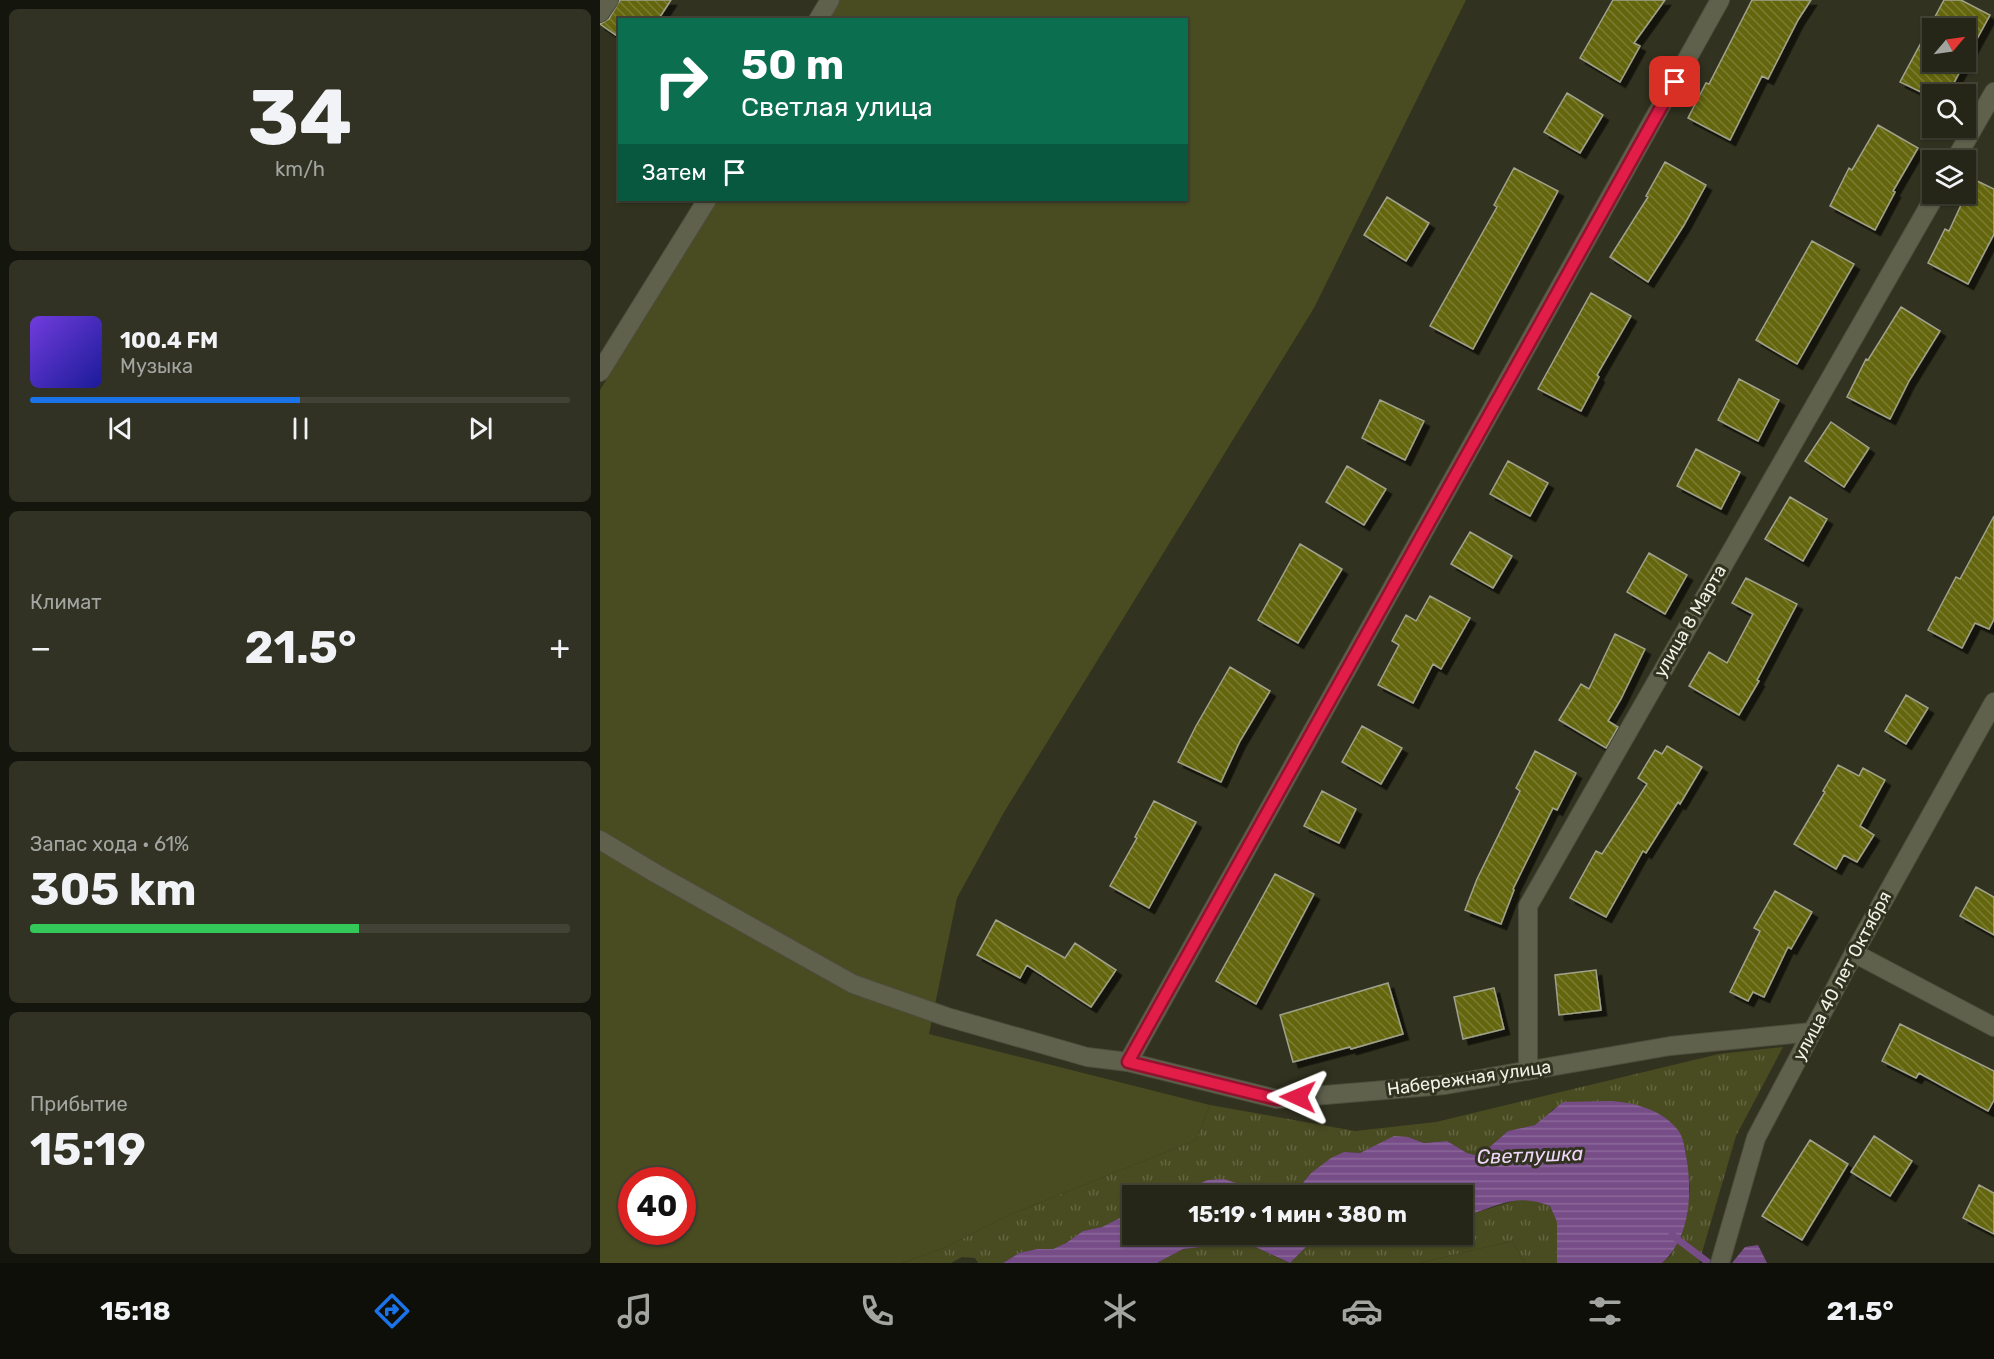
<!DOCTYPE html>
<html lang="ru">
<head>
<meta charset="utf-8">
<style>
	body { margin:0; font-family:Rubik,sans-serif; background:#313224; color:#f1f3f6; height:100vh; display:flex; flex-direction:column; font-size:22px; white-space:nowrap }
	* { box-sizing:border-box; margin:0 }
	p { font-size:20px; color:#a3a5a1 }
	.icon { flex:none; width:33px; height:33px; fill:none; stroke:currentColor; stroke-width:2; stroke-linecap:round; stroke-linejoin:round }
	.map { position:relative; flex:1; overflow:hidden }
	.details { display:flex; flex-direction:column; gap:9px; padding:9px; background:#14150d; width:600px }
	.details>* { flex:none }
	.guide { position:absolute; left:18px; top:18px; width:570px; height:183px; border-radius:0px; box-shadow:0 2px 4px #0004,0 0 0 2px #424336; background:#0b6e4f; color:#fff; overflow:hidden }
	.needle { width:39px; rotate:61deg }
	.buttons { position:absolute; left:1322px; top:18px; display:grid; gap:12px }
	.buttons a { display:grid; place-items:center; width:54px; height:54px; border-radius:0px; background:#252617; box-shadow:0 2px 4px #0004,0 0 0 2px #424336; font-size:30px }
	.speed { position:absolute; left:18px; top:1167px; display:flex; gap:12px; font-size:30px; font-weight:700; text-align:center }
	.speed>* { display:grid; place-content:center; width:78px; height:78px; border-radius:50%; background:#252617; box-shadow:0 2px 4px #0004,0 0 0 2px #424336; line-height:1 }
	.speed .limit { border:9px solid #d22; background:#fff; color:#111 }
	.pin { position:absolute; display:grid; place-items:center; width:51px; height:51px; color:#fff; margin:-26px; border-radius:12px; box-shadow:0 3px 9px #0006 }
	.me { position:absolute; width:66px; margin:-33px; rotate:271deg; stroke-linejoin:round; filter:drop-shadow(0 0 4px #0008) }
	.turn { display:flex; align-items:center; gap:21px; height:126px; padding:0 24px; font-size:27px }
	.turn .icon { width:78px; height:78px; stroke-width:2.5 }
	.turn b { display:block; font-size:42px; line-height:51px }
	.then { display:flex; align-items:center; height:57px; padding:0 24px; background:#0003; gap:12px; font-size:22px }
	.big { font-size:45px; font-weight:700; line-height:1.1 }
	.details .widget { flex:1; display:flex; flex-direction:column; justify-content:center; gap:9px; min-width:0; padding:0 21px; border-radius:9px; background:#313224 }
	.details .dial { align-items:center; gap:0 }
	.dial b { font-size:78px; line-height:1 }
	.song { display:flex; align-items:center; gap:18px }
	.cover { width:72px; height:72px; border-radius:9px; background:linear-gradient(135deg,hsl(260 70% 55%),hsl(240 70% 35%)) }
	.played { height:6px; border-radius:3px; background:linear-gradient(90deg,#1a73e8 50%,#424336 50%) }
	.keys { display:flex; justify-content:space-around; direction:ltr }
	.heat { display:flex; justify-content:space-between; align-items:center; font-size:33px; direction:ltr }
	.charge { height:9px; border-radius:4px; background:linear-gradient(90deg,#34c759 61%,#424336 0) }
	.trip { position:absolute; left:522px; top:1185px; width:351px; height:60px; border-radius:0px; background:#252617; box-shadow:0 2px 4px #0004,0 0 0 2px #424336; font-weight:700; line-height:60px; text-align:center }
	.tabs { display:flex; height:96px; justify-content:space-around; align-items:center; background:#0f0f09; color:#a3a5a1 }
	.tabs .icon { width:42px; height:42px }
	.tabs .on { color:#1a73e8 }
	.tabs b { font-size:27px; color:#f1f3f6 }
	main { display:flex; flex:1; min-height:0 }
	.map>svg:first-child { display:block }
</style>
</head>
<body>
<main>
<section class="details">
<div class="widget dial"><b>34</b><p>km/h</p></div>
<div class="widget">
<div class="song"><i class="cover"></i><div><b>100.4 FM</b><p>Музыка</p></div></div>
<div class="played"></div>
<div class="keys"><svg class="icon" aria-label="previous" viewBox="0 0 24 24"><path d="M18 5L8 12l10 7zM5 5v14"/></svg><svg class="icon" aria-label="pause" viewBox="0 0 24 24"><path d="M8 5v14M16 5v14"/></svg><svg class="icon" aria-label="next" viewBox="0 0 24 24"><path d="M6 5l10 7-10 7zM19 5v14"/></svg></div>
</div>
<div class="widget"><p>Климат</p>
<div class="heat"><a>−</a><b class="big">21.5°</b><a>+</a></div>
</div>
<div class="widget"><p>Запас хода · 61%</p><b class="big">305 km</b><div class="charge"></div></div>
<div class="widget"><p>Прибытие</p><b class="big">15:19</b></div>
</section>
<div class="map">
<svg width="1394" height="1263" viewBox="0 0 1394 1263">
	<defs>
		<pattern id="grass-tufts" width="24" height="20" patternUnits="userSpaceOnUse" patternTransform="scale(1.5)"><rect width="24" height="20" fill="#494b21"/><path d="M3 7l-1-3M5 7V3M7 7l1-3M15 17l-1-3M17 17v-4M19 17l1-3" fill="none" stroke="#646541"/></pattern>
		<pattern id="water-rules" width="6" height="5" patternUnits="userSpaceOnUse" patternTransform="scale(1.5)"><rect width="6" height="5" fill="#774d88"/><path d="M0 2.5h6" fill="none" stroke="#8b6799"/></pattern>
		<pattern id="building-back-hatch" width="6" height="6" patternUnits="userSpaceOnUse" patternTransform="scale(1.5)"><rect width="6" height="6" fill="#646610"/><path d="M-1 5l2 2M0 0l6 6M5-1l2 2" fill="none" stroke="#7b7c33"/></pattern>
		<filter id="shadow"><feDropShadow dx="5.5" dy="5.5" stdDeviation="0" flood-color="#0009"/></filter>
	</defs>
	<rect width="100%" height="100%" fill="#31321f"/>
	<path fill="url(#grass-tufts)" d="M 1183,1047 L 1136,1136 L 1099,1263 L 1062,1263 L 1071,1255 L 1090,1190 L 1085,1149 L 1012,1101 L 953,1109 L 945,1118 L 935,1125 L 908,1131 L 885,1151 L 875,1155 L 867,1153 L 847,1141 L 824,1143 L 808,1137 L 771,1148 L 760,1153 L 744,1152 L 711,1173 L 702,1184 L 677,1195 L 656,1195 L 639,1184 L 608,1180 L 569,1195 L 532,1196 L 532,1212 L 529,1215 L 502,1227 L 483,1231 L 466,1243 L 453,1249 L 437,1249 L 419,1253 L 403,1263 L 378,1263 L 375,1258 L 362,1257 L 351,1263 L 302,1263 L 344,1248 L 409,1215 L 596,1140 L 610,1105 L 755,1131 L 836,1122 L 1119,1054 Z
		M 919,1199 L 933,1200 L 950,1206 L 957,1222 L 957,1263 L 925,1263 L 912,1241 L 819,1263 L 690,1263 L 706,1247 L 706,1235 L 862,1234 L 863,1215 L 869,1215 Z
		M 628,1240 L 649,1244 L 689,1263 L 557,1263 L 583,1249 L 602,1247 Z"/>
	<path fill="#494b21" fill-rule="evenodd" d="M 238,0 L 866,0 L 714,308 L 403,814 L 357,898 L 329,1034 L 610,1105 L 596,1140 L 409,1215 L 344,1248 L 302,1263 L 0,1263 L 0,390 L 116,200 L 586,200 L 586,20 L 225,19 ZM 32,1180 L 82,1180 L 82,1232 L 32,1232 Z
		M 912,1241 L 925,1263 L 819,1263 Z"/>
	<path fill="url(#water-rules)" d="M 1012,1101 C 1036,1103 1062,1110 1078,1130 C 1084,1138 1085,1151 1087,1161 C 1092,1195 1090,1238 1062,1263 L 957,1263 L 957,1222 L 950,1206 C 917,1193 900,1205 869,1215 L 863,1215 L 862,1196 L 677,1195 L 702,1184 L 711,1173 L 731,1158 L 744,1152 L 760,1153 L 794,1136 L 808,1137 L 824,1143 L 847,1141 L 867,1153 L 875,1155 L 885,1151 L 908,1131 L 935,1125 L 963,1102 Z
		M 624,1179 L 639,1184 L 656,1195 L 569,1195 L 608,1180 Z
		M 532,1212 L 532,1234 L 706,1235 L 706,1247 L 690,1263 L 649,1244 L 628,1240 L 602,1247 L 583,1249 L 557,1263 L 403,1263 L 419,1253 L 437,1249 L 453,1249 L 466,1243 L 483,1231 L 502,1227 Z
		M 1158,1245 L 1167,1263 L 1132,1263 L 1145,1247 Z"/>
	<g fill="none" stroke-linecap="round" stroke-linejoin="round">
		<path stroke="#774d88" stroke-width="7" d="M 1072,1235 L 1109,1263"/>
	</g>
	<path fill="url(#building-back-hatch)" stroke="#a0a28c" stroke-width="1.5" filter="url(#shadow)" d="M 20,0 L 71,0 L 58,20 L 20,20 L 20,38 L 0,24 L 9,19 Z
		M 1013,0 L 1065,0 L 1034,43 L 1040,46 L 1020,82 L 980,58 Z
		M 1152,0 L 1211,0 L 1198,20 L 1168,79 L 1162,76 L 1130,140 L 1088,118 L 1106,83 L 1109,84 Z
		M 1344,0 L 1361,0 L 1390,15 L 1365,61 L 1365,28 L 1332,28 L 1332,62 L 1365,62 L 1348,94 L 1325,94 L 1300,82 Z
		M 967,93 L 1003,115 L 980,153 L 944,132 Z
		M 1278,125 L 1318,148 L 1293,191 L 1295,192 L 1275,230 L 1230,206 L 1249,168 L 1252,170 Z
		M 1065,162 L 1106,185 L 1084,225 L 1048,282 L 1010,257 L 1048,197 L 1046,196 Z
		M 914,168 L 958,191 L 873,349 L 830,326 L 897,207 L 894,205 Z
		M 1373,179 L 1394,189 L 1394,234 L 1368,284 L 1328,263 L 1345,229 L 1349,231 Z
		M 787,197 L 829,223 L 806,261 L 764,235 Z
		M 1212,241 L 1254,264 L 1197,364 L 1156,340 Z
		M 991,293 L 1031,316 L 997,375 L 999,377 L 981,411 L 938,389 Z
		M 1301,307 L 1340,331 L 1309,381 L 1290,419 L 1247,397 L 1266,359 L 1268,360 Z
		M 1139,379 L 1179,400 L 1158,441 L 1118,420 Z
		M 780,400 L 824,421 L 805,460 L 762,438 Z
		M 1231,422 L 1269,448 L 1244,487 L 1205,461 Z
		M 1096,449 L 1140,472 L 1121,509 L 1077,486 Z
		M 908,461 L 948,483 L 930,516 L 890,494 Z
		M 747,466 L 786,489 L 764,525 L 726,502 Z
		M 1190,497 L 1227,519 L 1203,561 L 1165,539 Z
		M 1394,516 L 1394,619 L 1389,629 L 1375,623 L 1362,648 L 1328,630 L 1356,577 L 1360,579 Z
		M 870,532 L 912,556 L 893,588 L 851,564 Z
		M 700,544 L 742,569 L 698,643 L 658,620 Z
		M 1049,553 L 1087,575 L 1065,614 L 1027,592 Z
		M 1146,578 L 1197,604 L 1157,680 L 1159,681 L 1139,715 L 1089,686 L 1109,652 L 1127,663 L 1153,614 L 1132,603 Z
		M 830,596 L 870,618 L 841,669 L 833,664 L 813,703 L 778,685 L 799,645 L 792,641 L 806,615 L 816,621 Z
		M 1015,634 L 1045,649 L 1021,699 L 1008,721 L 1018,727 L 1006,748 L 959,720 L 981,684 L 989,689 Z
		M 630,667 L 670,691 L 640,741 L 621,782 L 578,762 L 596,726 Z
		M 1306,695 L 1328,708 L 1306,744 L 1285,731 Z
		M 762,726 L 802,748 L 781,784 L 742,762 Z
		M 1067,746 L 1102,767 L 1080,804 L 1078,802 L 1046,853 L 1043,851 L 1006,917 L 970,898 L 996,851 L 1002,854 L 1047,784 L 1038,778 L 1055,750 L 1062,754 Z
		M 935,751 L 976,773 L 957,810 L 953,808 L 913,889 L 914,890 L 901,924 L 865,910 L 877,879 L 920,791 L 916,788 Z
		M 1238,765 L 1259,776 L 1263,768 L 1285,780 L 1260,826 L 1274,835 L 1257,862 L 1244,855 L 1236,869 L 1194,844 L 1225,792 L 1223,791 Z
		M 722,791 L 756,809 L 739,843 L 704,826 Z
		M 554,801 L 596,822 L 549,908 L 510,886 L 537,838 L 535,837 Z
		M 675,874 L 714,894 L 656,1004 L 616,981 Z
		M 1376,887 L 1394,897 L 1394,935 L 1360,916 Z
		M 1175,891 L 1212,912 L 1191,949 L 1188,947 L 1164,997 L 1153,992 L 1148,1001 L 1130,992 L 1160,931 L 1154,928 Z
		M 396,920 L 465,958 L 475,943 L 516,970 L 491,1007 L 427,965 L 420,978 L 377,955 Z
		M 996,970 L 1001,1010 L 959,1015 L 955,975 Z
		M 788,983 L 803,1034 L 751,1049 L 750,1047 L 693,1062 L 680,1015 Z
		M 894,988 L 904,1029 L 863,1039 L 854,997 Z
		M 1300,1024 L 1394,1071 L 1394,1100 L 1388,1111 L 1319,1073 L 1316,1078 L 1282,1061 Z
		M 1274,1136 L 1312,1161 L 1290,1196 L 1251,1172 Z
		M 1210,1140 L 1248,1164 L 1202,1240 L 1162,1216 Z
		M 1379,1185 L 1394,1193 L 1394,1234 L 1363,1218 Z"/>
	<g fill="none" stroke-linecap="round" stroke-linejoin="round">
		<defs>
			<path id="minor" d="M 0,13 L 9,0
				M 218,20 L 230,0
				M 1355,160 L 1394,92
				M 0,372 L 107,200
				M 0,840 L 55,873 L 253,984 L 347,1017 L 487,1057 L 528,1062 L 1120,0
				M 1254,953 L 1394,1027
				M 928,1071 L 928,906 L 1336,194"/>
			<path id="tertiary" d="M 528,1062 L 677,1099 L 845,1085 L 1070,1046 L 1212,1032"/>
			<path id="secondary" d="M 1120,1263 L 1156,1138 L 1254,953 L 1394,702"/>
		</defs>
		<use href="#minor" stroke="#4d4e3d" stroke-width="20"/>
		<use href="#tertiary" stroke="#4d4e3d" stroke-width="20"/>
		<use href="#secondary" stroke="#4d4e3d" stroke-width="20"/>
		<use href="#minor" stroke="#60614d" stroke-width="18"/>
		<use href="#tertiary" stroke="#60614d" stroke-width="18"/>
		<use href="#secondary" stroke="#60614d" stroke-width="18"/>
	</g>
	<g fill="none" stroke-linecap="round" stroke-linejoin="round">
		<defs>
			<path id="route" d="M 698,1097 L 677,1099 L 528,1062 L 1075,82"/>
		</defs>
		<use href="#route" stroke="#92132f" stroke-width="15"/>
		<use href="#route" stroke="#e11d48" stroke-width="10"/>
	</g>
	<g text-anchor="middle" stroke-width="6" stroke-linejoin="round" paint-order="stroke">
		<g font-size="18" fill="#f1f2e6" stroke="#31321f">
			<text transform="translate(1090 621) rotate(-60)" y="6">улица 8 Марта</text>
			<text transform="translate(1242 976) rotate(-62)" y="6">улица 40 лет Октября</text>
			<text transform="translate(869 1078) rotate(-8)" y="6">Набережная улица</text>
		</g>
		<g font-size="20" font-style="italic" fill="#efd7fa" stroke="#31321f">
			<text transform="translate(930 1155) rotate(-2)" y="7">Светлушка</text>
		</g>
	</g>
</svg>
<div class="buttons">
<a><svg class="needle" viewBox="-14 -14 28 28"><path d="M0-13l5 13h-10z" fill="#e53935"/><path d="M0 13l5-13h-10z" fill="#a3a5a1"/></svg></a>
<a><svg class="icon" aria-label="search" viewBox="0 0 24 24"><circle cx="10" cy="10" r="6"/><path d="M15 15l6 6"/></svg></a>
<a><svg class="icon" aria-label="layers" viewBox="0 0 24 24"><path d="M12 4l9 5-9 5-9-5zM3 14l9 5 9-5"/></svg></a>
</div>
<div class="speed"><div class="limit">40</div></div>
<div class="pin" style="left:1075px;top:82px;background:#d93025"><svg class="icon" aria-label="arrive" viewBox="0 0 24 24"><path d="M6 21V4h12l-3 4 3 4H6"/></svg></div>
<svg class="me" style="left:698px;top:1097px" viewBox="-20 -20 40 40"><path d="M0-17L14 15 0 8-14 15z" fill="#e11d48" stroke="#fff" stroke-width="4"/></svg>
<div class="trip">15:19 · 1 мин · 380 m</div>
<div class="guide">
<div class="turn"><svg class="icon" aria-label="right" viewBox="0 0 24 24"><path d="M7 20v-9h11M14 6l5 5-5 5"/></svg><div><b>50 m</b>Светлая улица</div></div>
<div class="then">Затем<svg class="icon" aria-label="arrive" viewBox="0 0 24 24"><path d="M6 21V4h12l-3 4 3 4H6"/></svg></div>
</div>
</div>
</main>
<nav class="tabs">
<b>15:18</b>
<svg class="icon on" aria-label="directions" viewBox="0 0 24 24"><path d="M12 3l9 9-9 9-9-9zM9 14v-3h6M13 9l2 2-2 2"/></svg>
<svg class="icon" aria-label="music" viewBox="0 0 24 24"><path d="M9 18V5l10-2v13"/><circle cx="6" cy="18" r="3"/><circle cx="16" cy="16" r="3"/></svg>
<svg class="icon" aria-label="phone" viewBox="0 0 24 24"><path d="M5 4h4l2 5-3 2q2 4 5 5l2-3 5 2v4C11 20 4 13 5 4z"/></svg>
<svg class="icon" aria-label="climate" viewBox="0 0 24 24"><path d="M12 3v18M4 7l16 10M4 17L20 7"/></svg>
<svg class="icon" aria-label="car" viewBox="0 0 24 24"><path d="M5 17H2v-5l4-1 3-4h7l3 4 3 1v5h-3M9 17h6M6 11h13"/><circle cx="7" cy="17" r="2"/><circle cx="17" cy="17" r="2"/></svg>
<svg class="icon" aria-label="filters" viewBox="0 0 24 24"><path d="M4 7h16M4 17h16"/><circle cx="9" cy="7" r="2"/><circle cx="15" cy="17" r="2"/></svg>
<b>21.5°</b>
</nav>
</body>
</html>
